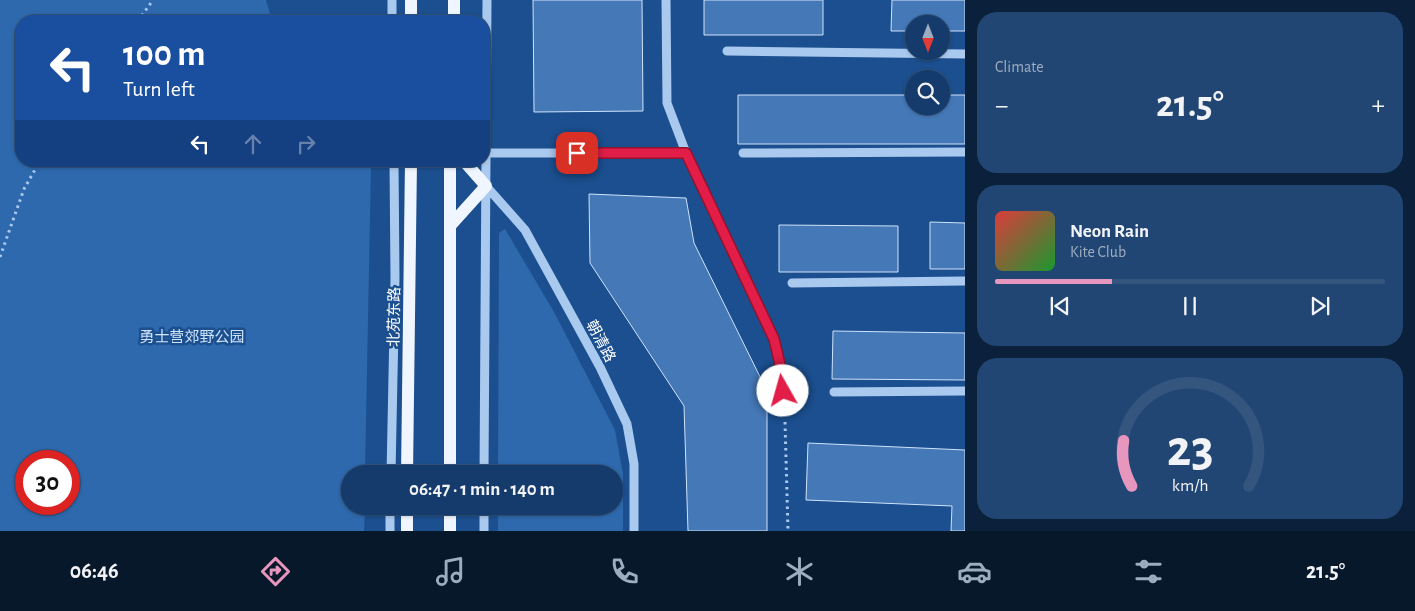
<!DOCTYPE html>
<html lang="en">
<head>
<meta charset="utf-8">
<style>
	body { margin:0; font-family:"Alegreya Sans","Noto Sans SC",sans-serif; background:#214673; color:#f1f3f6; height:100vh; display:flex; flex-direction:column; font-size:19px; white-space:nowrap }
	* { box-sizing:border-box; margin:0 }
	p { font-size:16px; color:#9dadc1 }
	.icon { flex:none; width:28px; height:28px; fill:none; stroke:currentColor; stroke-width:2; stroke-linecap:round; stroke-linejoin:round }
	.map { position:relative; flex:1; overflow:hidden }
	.details { display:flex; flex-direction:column; gap:12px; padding:12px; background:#0b203b; width:450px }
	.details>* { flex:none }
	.hud { position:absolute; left:15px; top:15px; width:475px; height:152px; border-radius:20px; box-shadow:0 1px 4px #0004,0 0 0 1px #33557e; background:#1a4fa0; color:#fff; overflow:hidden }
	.needle { width:32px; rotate:180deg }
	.tools { position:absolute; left:905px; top:15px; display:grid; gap:10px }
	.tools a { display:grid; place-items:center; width:45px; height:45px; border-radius:50%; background:#143b6b; box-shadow:0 1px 4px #0004,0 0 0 1px #33557e; font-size:25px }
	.speed { position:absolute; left:15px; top:450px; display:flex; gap:10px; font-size:25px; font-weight:700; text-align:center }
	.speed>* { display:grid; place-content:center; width:65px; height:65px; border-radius:50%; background:#143b6b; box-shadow:0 1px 4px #0004,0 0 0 1px #33557e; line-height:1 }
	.speed .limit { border:8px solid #d22; background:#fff; color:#111 }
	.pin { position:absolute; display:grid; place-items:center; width:42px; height:42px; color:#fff; margin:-21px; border-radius:10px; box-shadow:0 2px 8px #0006 }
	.me { position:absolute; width:55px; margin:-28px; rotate:353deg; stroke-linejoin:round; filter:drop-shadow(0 0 4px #0008) }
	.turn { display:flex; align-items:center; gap:18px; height:105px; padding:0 25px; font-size:22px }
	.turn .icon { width:65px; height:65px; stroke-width:2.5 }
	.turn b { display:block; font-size:35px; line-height:42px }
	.lanes { display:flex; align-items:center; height:48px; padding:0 25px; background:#0003; justify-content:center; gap:25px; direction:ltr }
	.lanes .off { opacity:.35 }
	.big { font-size:38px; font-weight:700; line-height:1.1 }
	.details .card { flex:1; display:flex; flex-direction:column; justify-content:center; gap:8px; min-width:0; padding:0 18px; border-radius:20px; background:#214673 }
	.details .dial { align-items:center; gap:0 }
	.dial svg { height:130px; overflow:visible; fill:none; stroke:#33557e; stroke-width:7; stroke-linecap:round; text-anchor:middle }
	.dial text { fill:#f1f3f6; stroke:none }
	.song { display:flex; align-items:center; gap:15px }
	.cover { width:60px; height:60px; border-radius:8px; background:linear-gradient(135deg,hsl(0 70% 55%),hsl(130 70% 35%)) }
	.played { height:5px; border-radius:2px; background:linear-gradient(90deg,#e797bd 30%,#33557e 30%) }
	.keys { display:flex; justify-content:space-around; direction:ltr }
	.heat { display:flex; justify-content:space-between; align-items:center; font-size:28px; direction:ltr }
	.trip { position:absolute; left:341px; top:465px; width:282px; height:50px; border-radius:25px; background:#143b6b; box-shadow:0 1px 4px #0004,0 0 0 1px #33557e; font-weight:700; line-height:50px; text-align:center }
	.menu { display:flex; height:80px; justify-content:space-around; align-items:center; background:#08182b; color:#9dadc1 }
	.menu .icon { width:35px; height:35px }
	.menu .current { color:#e797bd }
	.menu b { font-size:22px; color:#f1f3f6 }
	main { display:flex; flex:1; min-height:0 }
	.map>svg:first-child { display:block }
</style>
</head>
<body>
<main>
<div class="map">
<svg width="965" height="531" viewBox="0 0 965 531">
	<rect width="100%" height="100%" fill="#1b4f8f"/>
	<path fill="#2e69ad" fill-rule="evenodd" d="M 0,0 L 266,0 L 272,21 L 21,21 L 21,161 L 368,161 L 371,166 L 365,474 L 350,474 L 350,506 L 365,506 L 364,531 L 0,531 ZM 26,461 L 69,461 L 69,504 L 26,504 Z
		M 505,229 L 554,312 L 615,430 L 623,474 L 623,531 L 498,531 L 498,506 L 615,506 L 615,474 L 498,474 L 499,233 Z"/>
	<path fill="#4478b7" stroke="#cfe3fa" d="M 533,0 L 642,0 L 643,111 L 534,112 Z
		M 704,0 L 823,0 L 823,35 L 704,35 Z
		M 892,0 L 965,0 L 965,31 L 941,31 L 941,24 L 914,24 L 914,31 L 891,31 Z
		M 738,95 L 914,95 L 914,106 L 941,106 L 941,95 L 965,95 L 965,144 L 738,144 Z
		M 589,194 L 686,198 L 694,243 L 767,391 L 767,531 L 688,531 L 684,406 L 590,263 Z
		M 930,222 L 965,223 L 965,269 L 930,269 Z
		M 779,225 L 898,226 L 898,272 L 779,272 Z
		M 833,331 L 965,333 L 965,380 L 832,379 Z
		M 808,443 L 965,450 L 965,531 L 951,531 L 952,506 L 806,500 Z"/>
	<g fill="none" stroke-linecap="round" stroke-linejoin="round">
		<path stroke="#a9c9ee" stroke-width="3" stroke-dasharray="2.5 4" stroke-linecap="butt" d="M 138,21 L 153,0
			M 0,257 L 24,189 L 40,161
			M 785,422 L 788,531"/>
		<path stroke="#a9c9ee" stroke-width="9" d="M 392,0 L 392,21
			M 666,0 L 667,103 L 686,153 L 774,339 L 782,373 L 785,409
			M 727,51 L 965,54
			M 486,153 L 686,153
			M 743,153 L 965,152
			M 486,186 L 525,230 L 600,367 L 627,424 L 634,464 L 634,531
			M 792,283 L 965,281
			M 834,392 L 965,391
			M 391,474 L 395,278 L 394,161
			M 484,474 L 487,0
			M 390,531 L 390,506
			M 484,531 L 484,506"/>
		<path stroke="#f0f6ff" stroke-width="12" d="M 411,21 L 411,0
			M 454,21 L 454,0
			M 450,226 L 486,186 L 464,161
			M 407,474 L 411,161
			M 450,474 L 450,161
			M 450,506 L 450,531
			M 407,531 L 407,506"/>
	</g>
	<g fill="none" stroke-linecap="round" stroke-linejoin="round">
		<defs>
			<path id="route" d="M 577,153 L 686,153 L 774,339 L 782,373 L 783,391"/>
		</defs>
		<use href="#route" stroke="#92132f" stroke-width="12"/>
		<use href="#route" stroke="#e11d48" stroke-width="9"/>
	</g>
	<g text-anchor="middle" stroke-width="5" stroke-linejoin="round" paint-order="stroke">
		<g font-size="15" fill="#fff" stroke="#1b4f8f">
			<text transform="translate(394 317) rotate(-89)" y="5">北苑东路</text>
			<text transform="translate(601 341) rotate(62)" y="5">朝清路</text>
		</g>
		<g font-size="15" fill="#cfe3fa" stroke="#1b4f8f">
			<text x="192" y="342">勇士营郊野公园</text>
		</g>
	</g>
</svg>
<div class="tools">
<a><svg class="needle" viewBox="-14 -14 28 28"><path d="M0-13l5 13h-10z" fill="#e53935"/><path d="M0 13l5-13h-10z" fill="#9dadc1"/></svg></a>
<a><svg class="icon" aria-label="search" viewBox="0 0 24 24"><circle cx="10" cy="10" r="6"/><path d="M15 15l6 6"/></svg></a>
</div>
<div class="speed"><div class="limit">30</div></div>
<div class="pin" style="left:577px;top:153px;background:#d93025"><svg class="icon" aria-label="arrive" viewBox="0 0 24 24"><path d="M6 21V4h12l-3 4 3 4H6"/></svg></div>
<svg class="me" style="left:783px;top:391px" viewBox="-20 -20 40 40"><circle r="19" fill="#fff"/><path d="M0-13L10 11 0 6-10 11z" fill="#e11d48"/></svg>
<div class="trip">06:47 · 1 min · 140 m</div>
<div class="hud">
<div class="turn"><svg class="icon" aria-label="left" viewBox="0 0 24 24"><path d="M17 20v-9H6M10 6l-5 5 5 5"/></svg><div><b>100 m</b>Turn left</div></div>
<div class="lanes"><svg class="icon" aria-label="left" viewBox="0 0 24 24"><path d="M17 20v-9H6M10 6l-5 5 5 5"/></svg><svg class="icon off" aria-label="ahead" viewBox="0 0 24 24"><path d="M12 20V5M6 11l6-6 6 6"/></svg><svg class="icon off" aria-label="right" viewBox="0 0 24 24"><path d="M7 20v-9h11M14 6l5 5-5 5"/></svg></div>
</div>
</div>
<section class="details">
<div class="card"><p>Climate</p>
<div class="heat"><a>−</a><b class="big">21.5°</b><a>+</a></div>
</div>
<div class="card">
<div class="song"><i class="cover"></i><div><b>Neon Rain</b><p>Kite Club</p></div></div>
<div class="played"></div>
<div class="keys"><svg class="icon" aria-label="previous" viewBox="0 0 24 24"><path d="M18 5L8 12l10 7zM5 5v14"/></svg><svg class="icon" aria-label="pause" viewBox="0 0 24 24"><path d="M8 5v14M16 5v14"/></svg><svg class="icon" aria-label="next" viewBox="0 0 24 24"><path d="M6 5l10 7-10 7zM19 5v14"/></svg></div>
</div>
<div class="card dial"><svg viewBox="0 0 100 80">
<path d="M14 69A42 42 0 1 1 86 69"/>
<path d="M14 69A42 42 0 0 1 9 41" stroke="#e797bd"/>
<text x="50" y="56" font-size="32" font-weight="700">23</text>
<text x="50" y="72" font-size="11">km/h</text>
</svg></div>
</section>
</main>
<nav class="menu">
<b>06:46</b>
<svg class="icon current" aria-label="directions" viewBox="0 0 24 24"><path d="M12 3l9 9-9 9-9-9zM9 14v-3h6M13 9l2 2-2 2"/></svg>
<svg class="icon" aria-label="music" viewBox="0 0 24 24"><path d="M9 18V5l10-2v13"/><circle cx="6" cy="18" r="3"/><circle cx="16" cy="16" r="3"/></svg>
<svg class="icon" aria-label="phone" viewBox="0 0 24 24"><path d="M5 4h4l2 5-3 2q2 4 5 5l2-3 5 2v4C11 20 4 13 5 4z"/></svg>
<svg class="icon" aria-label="climate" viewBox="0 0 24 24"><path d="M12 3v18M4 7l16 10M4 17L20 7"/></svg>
<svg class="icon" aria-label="car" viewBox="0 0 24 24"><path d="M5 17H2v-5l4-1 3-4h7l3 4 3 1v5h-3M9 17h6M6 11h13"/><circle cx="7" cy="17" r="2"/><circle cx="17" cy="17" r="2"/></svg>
<svg class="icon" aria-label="filters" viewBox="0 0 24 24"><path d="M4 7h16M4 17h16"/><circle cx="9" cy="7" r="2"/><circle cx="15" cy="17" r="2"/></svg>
<b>21.5°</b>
</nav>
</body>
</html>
